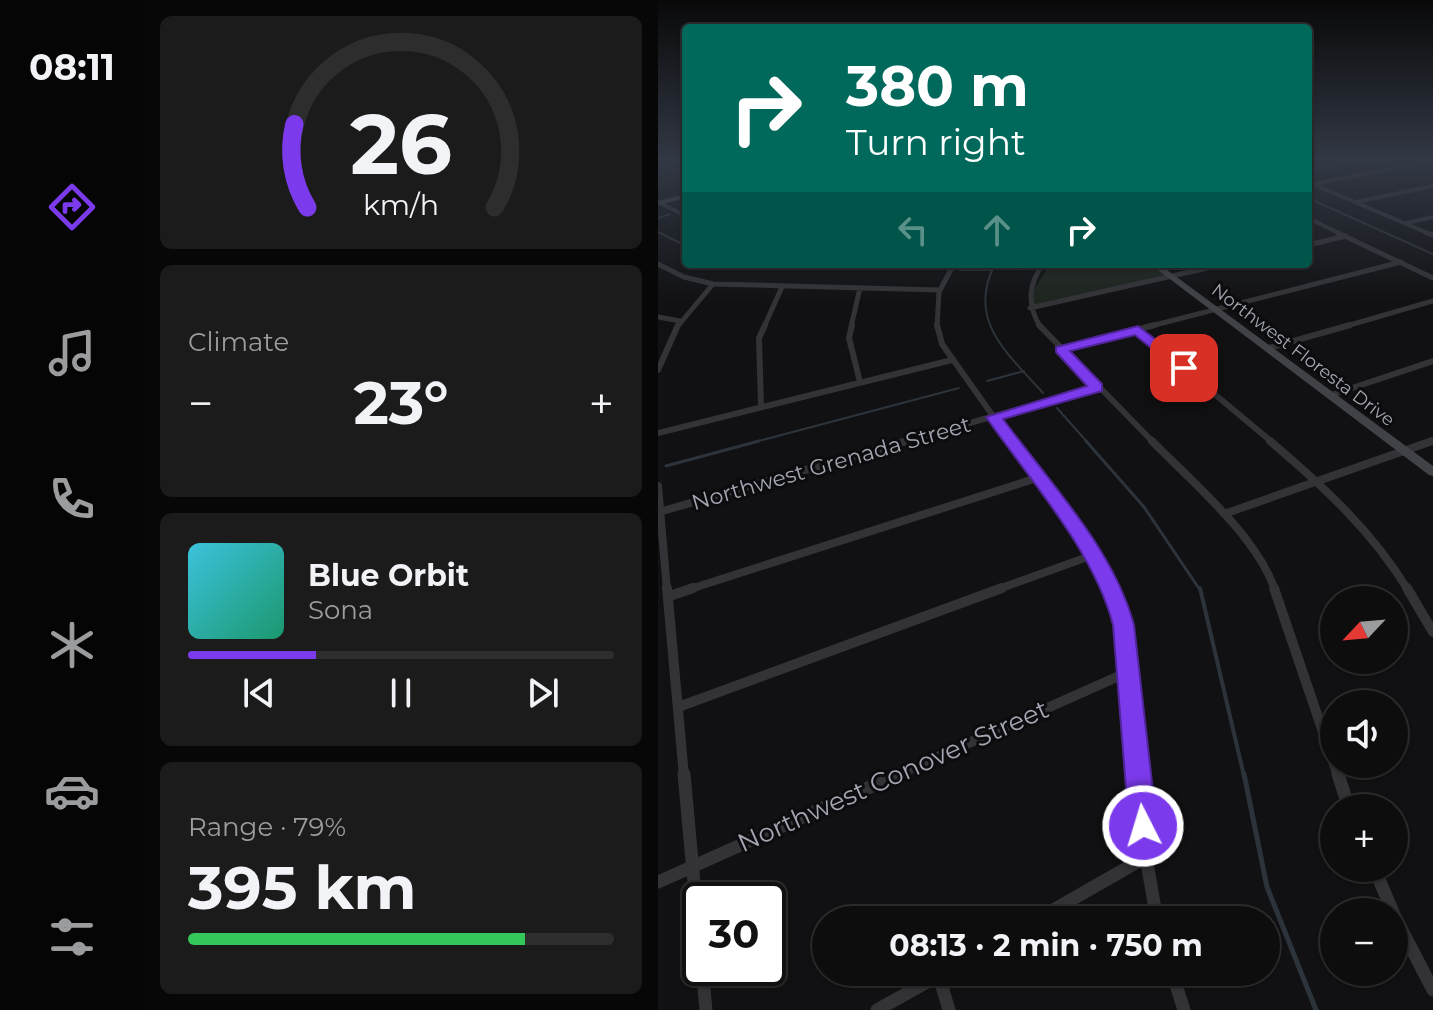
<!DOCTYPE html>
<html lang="en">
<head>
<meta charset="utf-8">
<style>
	body { margin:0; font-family:Montserrat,sans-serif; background:#1b1b1c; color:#f1f3f6; height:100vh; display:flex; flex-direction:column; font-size:30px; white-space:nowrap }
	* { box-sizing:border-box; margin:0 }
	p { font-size:26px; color:#9a9c9e }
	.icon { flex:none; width:44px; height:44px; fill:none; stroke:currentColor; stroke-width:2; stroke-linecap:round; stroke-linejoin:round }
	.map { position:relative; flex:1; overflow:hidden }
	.panel { display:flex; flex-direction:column; gap:16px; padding:16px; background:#070708; width:514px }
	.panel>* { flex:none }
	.top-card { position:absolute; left:24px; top:24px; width:630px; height:244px; border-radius:8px; box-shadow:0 2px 6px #0004,0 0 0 2px #2d2d2e; background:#00695c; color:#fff; overflow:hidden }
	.needle { width:52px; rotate:244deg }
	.tools { position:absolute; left:662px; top:586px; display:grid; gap:16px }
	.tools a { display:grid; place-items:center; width:88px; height:88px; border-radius:50%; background:#0d0d0e; box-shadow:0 2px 6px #0004,0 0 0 2px #2d2d2e; font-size:40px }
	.speed { position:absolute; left:24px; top:882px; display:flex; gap:16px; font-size:40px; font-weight:700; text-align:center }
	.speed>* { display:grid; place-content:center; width:104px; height:104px; border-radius:50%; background:#0d0d0e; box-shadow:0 2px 6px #0004,0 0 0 2px #2d2d2e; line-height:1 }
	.speed .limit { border:4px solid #111; border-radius:12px; background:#fff; color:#111 }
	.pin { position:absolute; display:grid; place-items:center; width:68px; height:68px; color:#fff; margin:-34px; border-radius:16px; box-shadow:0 4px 12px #0006 }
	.me { position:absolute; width:88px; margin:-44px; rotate:355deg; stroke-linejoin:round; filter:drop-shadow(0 0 6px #0008) }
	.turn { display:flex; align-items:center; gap:28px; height:168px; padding:0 32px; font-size:36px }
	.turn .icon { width:104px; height:104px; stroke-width:2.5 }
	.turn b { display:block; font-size:56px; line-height:68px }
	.lanes { display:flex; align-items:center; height:76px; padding:0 32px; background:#0003; justify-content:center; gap:40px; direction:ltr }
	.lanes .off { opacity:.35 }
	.big { font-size:60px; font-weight:700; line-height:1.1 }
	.panel .card { flex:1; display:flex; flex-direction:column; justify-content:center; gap:12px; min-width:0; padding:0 28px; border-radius:12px; background:#1b1b1c }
	.panel .dial { align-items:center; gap:0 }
	.dial svg { height:208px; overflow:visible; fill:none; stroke:#2d2d2e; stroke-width:7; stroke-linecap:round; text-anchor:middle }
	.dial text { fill:#f1f3f6; stroke:none }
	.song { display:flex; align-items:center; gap:24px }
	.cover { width:96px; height:96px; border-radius:12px; background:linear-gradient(135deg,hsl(190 70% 55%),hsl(160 70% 35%)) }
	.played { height:8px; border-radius:4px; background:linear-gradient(90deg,#7c3aed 30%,#2d2d2e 30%) }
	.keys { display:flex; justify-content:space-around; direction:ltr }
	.heat { display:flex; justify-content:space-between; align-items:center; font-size:44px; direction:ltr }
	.charge { height:12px; border-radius:6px; background:linear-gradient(90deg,#34c759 79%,#2d2d2e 0) }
	.trip { position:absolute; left:154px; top:906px; width:468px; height:80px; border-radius:40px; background:#0d0d0e; box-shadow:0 2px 6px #0004,0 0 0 2px #2d2d2e; font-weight:700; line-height:80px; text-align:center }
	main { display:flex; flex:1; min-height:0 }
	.menu { display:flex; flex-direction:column; width:144px; justify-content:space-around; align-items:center; background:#050506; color:#9a9c9e }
	.menu .icon { width:56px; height:56px }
	.menu .on { color:#7c3aed }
	.menu b { font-size:36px; color:#f1f3f6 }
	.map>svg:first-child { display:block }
</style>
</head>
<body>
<main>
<nav class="menu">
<b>08:11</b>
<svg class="icon on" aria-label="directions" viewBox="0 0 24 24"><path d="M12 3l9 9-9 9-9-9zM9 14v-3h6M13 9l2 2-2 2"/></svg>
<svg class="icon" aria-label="music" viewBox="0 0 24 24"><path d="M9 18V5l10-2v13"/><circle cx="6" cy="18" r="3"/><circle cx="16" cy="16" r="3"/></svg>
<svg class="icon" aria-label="phone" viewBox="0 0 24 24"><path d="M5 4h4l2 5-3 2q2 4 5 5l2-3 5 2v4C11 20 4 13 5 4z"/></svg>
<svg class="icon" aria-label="climate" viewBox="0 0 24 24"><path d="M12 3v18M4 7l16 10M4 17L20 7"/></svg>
<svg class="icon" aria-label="car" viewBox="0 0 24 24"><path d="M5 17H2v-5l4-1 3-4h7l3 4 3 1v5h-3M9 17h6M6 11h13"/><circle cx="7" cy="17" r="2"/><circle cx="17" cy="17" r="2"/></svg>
<svg class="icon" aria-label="filters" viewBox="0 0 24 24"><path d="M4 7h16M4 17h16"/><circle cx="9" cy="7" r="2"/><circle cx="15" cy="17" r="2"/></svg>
</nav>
<section class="panel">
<div class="card dial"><svg viewBox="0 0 100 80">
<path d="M14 69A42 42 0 1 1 86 69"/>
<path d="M14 69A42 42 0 0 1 9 37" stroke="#7c3aed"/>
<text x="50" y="56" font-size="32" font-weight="700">26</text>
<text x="50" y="72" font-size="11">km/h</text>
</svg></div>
<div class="card"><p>Climate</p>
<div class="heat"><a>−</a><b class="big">23°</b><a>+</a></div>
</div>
<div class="card">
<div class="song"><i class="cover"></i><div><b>Blue Orbit</b><p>Sona</p></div></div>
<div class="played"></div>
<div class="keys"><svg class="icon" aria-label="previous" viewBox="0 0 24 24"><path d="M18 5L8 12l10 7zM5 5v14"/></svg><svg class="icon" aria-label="pause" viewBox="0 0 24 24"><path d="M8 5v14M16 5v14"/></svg><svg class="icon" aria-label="next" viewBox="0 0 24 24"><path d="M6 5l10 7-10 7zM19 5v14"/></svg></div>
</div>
<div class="card"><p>Range · 79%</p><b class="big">395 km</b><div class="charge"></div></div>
</section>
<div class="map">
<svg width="775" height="1010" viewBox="0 0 775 1010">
	<rect width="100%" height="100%" fill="#111113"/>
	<path fill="#1e251f" d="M 392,264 L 493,264 L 509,276 L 376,306 L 373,294 Z"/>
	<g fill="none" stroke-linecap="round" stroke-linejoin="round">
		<path stroke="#2c333a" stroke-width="2" d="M 650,170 L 704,161
			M 650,198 L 775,254
			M 0,218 L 12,214
			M 0,232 L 28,246
			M 76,264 L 280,269
			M 337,264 C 308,320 349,353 385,393
			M 302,270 L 333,270
			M 329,381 L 366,371
			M 399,408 L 430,443
			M 93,443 L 301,388"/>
		<path stroke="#2c333a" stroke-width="3" d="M 428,441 L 486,507 L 542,590
			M 8,466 L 101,441"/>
		<path stroke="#2c333a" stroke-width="4" d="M 542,588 L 586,776"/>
		<path stroke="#2c333a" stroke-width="5" d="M 586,774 L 609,887 L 658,1010"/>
		<path stroke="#333337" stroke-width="4" d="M 0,163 L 28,174
			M 650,182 L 774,235
			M 654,184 L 775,161
			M 0,202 L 28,216
			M 698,202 L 775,186
			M 650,218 L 685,235
			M 749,223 L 775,217"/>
		<path stroke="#333337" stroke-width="5" d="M 680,233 L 775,278
			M 769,233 L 775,235
			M 650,245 L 688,236
			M 0,264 L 26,277 L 55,284 L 281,290
			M 372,308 L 567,264
			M 0,317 L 22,321
			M 19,327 L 55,284
			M 106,327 L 124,287
			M 193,327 L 202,288
			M 279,327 L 281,292 L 296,264
			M 382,327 C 369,304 370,285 385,264
			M 489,327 L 743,262
			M 685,327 L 775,301"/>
		<path stroke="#333337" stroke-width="6" d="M 194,325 L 191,338 L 202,382
			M 279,325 L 284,344 L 354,443
			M 381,325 L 496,443
			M 480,330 L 615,443
			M 611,348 L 692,325
			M 403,349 L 497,325
			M 0,370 L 20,325
			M 673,395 L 775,361
			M 103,406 L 101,338 L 107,325
			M 0,433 L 294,360
			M 241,443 L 439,387
			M 768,443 L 775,441"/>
		<path stroke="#333337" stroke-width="8" d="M 353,441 L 449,577 L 454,590
			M 494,441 C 534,482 598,535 617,590
			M 612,441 C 665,486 714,531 750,590
			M 0,486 L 9,590
			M 1,512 L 249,441
			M 566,514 L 774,441
			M 29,590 L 379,478
			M 338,590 L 435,555"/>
		<path stroke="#333337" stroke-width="10" d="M 9,588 L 26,776
			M 453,588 L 466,625 L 480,776
			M 616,588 L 680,776
			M 749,588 L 775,632
			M 12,596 L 35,588
			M 23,706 L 344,588
			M 237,776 L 470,672"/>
		<path stroke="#333337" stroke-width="13" d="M 26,774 L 42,948
			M 480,774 L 488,857 L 499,920
			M 680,774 L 691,808
			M 716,868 L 735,912
			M 0,882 L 241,774
			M 736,915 L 775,990
			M 378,920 L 488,857
			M 44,968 L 48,1010
			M 514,972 L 526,1010
			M 281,976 L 291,1010
			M 219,1010 L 287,972"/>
		<path fill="#414247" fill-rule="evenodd" d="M 28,194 L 28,198 L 0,205 L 0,201 Z
			M 492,264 L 501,264 L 775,466 L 775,476 L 771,475 Z"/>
	</g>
	<linearGradient id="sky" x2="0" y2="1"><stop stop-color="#09090a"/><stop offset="0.53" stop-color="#323844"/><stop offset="1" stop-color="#323844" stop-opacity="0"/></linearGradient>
	<rect width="775" height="302" fill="url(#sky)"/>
	<path fill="#7c3aed" stroke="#51269a" stroke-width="2" d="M 480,326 L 531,365 L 531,371 L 521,371 L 477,335 L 412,351 L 444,384 L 444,391 L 345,419 C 392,483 455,548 476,625 L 499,826 L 495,836 L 485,840 L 475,836 L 471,826 L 455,625 C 436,551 371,479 328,417 L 429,386 L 398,352 L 398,347 Z"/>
	<g text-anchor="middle" stroke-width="6" stroke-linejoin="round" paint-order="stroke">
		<g font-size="18" fill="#a4a7b2" stroke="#0c0c0e">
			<text transform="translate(645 355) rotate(37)" y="6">Northwest Floresta Drive</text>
		</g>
		<g font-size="22" fill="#a4a7b2" stroke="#0c0c0e">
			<text transform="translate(173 463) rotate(-16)" y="8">Northwest Grenada Street</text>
		</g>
		<g font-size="26" fill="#a4a7b2" stroke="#0c0c0e">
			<text transform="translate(235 776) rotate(-24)" y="9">Northwest Conover Street</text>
		</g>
	</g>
</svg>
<div class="tools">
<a><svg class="needle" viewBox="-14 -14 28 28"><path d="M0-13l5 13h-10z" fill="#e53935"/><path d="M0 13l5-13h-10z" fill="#9a9c9e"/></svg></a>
<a><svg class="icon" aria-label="sound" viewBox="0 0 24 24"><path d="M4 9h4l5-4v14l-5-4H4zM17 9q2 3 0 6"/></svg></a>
<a>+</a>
<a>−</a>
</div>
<div class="speed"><div class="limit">30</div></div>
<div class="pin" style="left:526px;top:368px;background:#d93025"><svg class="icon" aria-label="arrive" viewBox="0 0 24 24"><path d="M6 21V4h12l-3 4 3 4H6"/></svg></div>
<svg class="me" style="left:485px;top:826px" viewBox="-20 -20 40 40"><circle r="17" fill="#7c3aed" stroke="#fff" stroke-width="3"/><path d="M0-11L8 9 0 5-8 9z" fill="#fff"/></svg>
<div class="trip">08:13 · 2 min · 750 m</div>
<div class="top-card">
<div class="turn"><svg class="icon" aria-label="right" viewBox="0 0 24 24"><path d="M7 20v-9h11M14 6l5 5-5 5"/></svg><div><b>380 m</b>Turn right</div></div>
<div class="lanes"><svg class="icon off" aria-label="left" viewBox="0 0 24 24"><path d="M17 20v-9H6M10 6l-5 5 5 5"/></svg><svg class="icon off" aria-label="ahead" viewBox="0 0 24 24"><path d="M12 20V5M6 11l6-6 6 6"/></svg><svg class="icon" aria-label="right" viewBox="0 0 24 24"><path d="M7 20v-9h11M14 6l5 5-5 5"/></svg></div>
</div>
</div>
</main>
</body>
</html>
